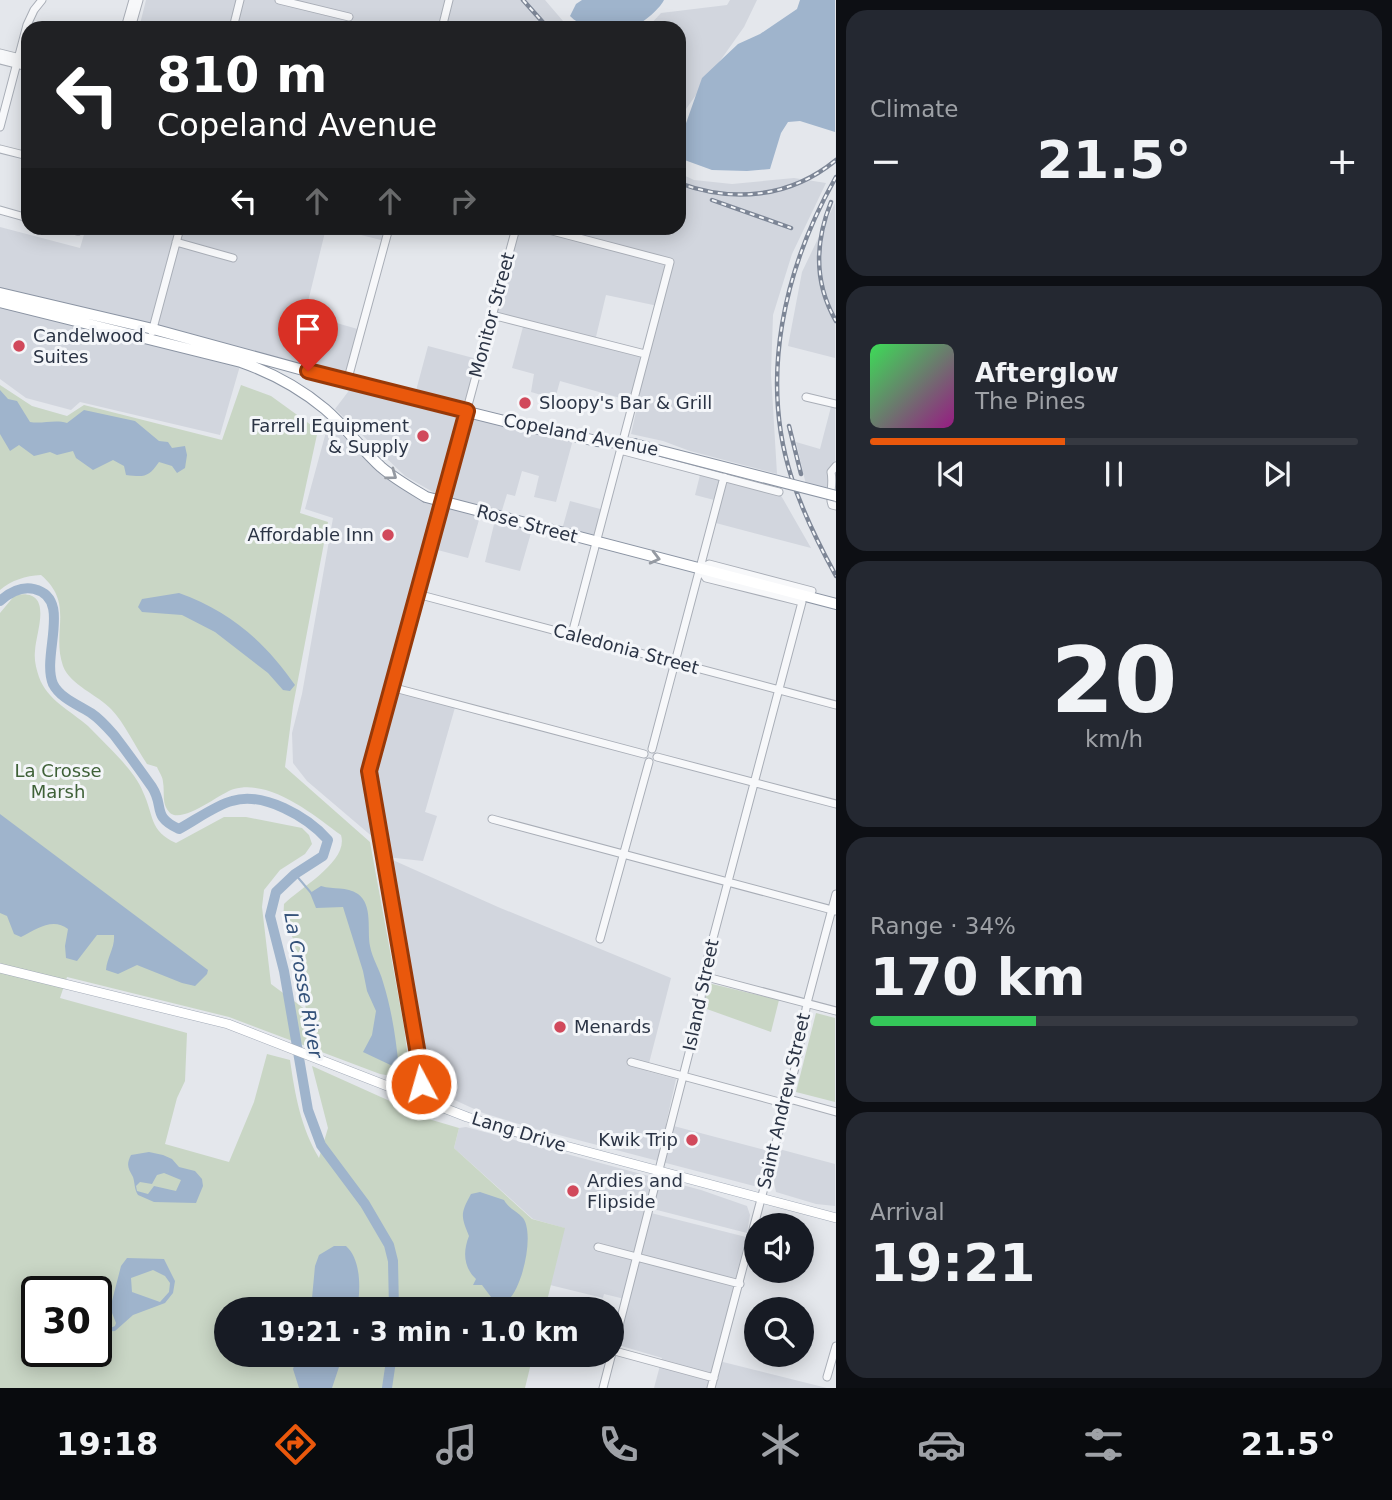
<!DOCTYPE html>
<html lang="en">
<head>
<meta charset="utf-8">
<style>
	body { margin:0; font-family:"DejaVu Sans",sans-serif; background:#242831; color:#f1f3f6; height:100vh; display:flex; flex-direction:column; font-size:26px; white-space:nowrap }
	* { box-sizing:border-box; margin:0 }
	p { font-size:23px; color:#9ea1a6 }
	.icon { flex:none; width:38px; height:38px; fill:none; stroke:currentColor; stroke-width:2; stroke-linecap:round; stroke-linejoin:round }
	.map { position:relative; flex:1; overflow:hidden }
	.drawer { display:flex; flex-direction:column; gap:10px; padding:10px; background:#0d0f14; width:556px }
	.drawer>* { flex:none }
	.top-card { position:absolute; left:21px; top:21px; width:665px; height:214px; border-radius:21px; box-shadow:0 4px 18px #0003; background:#202124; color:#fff; overflow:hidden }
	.tools { position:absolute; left:744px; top:1213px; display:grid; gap:14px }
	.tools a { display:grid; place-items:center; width:70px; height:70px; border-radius:50%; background:#171b24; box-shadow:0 4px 18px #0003; font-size:35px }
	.speed { position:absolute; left:21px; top:1276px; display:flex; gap:14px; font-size:35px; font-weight:700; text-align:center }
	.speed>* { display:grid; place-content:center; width:91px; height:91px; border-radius:50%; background:#171b24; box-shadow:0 4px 18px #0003; line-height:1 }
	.speed .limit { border:4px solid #111; border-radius:10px; background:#fff; color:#111 }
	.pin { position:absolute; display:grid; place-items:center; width:60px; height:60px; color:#fff; margin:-72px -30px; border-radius:50% 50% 50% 0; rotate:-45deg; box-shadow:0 0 7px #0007 }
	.pin .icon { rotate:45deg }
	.me { position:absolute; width:77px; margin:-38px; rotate:354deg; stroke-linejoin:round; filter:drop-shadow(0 0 5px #0008) }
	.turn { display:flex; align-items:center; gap:24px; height:147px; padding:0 21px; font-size:32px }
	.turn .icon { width:91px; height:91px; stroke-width:2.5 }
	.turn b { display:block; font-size:49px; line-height:60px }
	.lanes { display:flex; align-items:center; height:66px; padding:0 21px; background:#0003; justify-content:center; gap:35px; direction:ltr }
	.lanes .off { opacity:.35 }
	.big { font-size:52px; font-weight:800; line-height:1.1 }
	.drawer .widget { flex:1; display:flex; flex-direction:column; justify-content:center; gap:10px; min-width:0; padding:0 24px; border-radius:21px; background:#242831 }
	.drawer .dial { align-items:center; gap:0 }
	.dial b { font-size:91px; line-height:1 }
	.song { display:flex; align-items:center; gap:21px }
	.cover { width:84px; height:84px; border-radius:10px; background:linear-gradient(135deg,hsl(130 70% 55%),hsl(310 70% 35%)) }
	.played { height:7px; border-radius:4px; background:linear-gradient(90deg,#ea580c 40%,#363941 40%) }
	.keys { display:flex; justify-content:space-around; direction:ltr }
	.heat { display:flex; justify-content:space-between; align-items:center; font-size:38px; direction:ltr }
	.charge { height:10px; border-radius:5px; background:linear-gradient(90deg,#34c759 34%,#363941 0) }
	.trip { position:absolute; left:214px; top:1297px; width:410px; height:70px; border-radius:35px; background:#171b24; box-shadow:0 4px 18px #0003; font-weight:800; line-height:70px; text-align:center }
	.tab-bar { display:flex; height:112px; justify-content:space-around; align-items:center; background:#090b0e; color:#9ea1a6 }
	.tab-bar .icon { width:49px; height:49px }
	.tab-bar .active { color:#ea580c }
	.tab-bar b { font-size:32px; color:#f1f3f6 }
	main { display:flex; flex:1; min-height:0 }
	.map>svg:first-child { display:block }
</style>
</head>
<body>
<main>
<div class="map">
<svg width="836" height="1388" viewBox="0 0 836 1388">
	<rect width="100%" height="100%" fill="#e4e7ec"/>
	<path fill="#d2d6de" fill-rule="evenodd" d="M 146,0 L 545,0 L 569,28 L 139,28 Z
		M 730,0 L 757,0 L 744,27 L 679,119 L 679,28 L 647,28 L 661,13 L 727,5 Z
		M 679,173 L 694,180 L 732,184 L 794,178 L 826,183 L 792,254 L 773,315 L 771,374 L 777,474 L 690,451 L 663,441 L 631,434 L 638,403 L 560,381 L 555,399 L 531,392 L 534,374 L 512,368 L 524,323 L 492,315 L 516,228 L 679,228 ZM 606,295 L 658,306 L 645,354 L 595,341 Z
		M 835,203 L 835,358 L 788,346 L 802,272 Z
		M 0,227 L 80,248 L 86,228 L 326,228 L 305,314 L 361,330 L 347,382 L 244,352 L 220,435 L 80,402 L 71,410 L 26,398 L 0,379 Z
		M 333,228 L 389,228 L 385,241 Z
		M 428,346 L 481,360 L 467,411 L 574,436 L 556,502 L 534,497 L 539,476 L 522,471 L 515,496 L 507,494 L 500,517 L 533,526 L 520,571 L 485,562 L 496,516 L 481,513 L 468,558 L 430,548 L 392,686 L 456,704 L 425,812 L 437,816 L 423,861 L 386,857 L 498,907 L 671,978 L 647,1071 L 676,1079 L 666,1124 L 769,1151 L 762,1178 L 754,1186 L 532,1128 L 483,1113 L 435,1091 L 427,1073 L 406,958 L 401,957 L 381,844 L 307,781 L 293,763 L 292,733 L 302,694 L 333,518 L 305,509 L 329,421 L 370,465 L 388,479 L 428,502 L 433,492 L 405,476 L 335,409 L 354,384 L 414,398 Z
		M 832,403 L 835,404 L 835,496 L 807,489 L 796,442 L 820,449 Z
		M 701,471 L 779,492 L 811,548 L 712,522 L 718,501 L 695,495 Z
		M 570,501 L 604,510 L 596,542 L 561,533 Z
		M 466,1127 L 701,1190 L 747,1206 L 750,1215 L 747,1233 L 653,1209 L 654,1205 L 646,1203 L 643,1211 L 746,1237 L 715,1360 L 827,1388 L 654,1388 L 662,1358 L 618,1345 L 629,1300 L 604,1294 L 603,1298 L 550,1285 L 564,1228 L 533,1219 L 454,1148 L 459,1128 Z
		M 779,1149 L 835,1164 L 835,1206 L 816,1204 L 776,1192 L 774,1182 Z"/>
	<path fill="#c9d6c5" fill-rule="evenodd" d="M 0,385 L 32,406 L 67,416 L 84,405 L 222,440 L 241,385 L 271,396 L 318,430 L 300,513 L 328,522 L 293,706 L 285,767 L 370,842 L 404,1027 L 409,1068 L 405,1078 L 380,1074 L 229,1017 L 67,977 L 60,998 L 187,1033 L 185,1081 L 177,1098 L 165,1144 L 229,1162 L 254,1102 L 267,1054 L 290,1060 C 295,1095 301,1128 319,1158 L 328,1128 L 312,1066 L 432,1120 L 459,1128 L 454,1148 L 532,1219 L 565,1228 L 545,1309 L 226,1309 L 226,1354 L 533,1355 L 525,1388 L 0,1388 L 0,613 L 15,595 C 55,588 36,631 35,651 C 34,660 36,668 39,677 C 47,700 71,711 88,726 C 99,737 111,749 122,761 C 129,769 139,781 143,792 C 154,815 149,831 176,843 L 224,817 L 246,817 L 302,828 L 309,835 L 312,844 L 305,854 L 280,870 L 264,890 L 262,907 L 271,984 L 306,1010 C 305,1001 302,991 300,982 C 296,959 299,940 283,922 L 284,904 C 301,887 349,861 341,835 C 314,815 271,779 234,789 C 220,793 183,824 170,813 C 161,804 165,793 163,782 C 163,777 159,772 157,767 L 147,764 C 136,748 124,722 111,709 C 98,695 70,685 63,666 C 51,631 75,604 41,575 C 25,576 12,580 0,590 ZM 37,1292 L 96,1292 L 96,1351 L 37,1351 Z
		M 708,983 L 779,1000 L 771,1032 L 704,1008 Z
		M 816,1013 L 835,1018 L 835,1102 L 796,1092 Z"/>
	<path fill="#9fb4cc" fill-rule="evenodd" d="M 582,0 L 664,0 C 659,10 640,26 629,28 C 611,32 583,30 570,16 L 576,4 Z
		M 800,0 L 835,0 L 835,132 L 800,121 L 788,122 L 781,133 L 770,169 L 747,171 L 712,170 L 679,158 L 679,143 L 702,78 L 738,44 L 760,34 L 797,9 Z
		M 0,390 L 8,399 L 17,401 L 30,422 C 43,424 55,419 67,423 L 84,410 L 135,421 L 159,441 L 168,442 L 172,448 L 185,446 L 187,455 L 185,468 L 177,473 L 172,466 L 159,462 C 148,478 144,477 126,475 L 124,466 L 113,460 L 93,470 L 76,458 L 73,451 L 57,455 L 50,452 L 34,456 L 19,445 L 10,451 L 0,434 Z
		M 179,593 C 230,611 265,642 295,685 L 290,691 L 283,690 L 268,673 L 215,632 L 182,615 L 142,612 L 138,607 L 142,599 Z
		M 0,814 L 208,970 L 207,974 L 195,986 L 182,983 L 137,965 L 118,974 L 106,970 C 107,957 115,948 114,935 L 97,935 L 77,961 L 66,958 L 65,946 L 68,929 C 53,917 36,929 21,937 L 14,934 L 7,916 L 0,913 Z
		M 321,886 C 334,890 346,886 358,894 C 373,905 367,930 370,946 C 372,958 380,970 383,982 C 392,1011 396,1039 399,1069 L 363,1052 L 372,1035 L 376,1011 L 367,991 L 363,971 L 343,907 L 316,908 L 310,893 Z
		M 149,1152 L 163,1155 L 172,1159 L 179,1167 L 195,1171 L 202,1179 L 203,1186 L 196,1203 L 154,1202 L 138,1195 C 134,1189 135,1183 133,1177 C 128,1168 126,1165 131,1155 ZM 164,1173 L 181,1180 L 176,1191 L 154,1186 L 148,1194 L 137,1191 L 136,1186 L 140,1182 L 152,1184 L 157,1175 Z
		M 480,1192 L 504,1200 C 509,1209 517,1211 523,1218 C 535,1234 522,1290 507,1301 C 506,1302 499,1305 497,1305 L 482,1285 L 473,1285 L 476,1279 C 463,1267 463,1251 469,1236 C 461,1216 460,1214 471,1194 Z
		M 334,1246 L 346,1246 C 361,1259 361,1290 357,1309 L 311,1309 L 315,1266 L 319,1255 Z
		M 127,1258 L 164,1259 L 175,1281 L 173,1293 L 165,1303 L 133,1315 L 115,1331 L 99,1332 L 96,1329 L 96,1311 L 111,1305 L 121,1266 ZM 153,1270 L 165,1276 L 170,1283 L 169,1292 L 160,1302 L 132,1292 L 131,1278 ZM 108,1312 L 112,1313 L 116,1323 L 115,1326 L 106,1330 L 98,1326 L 98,1321 Z
		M 298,1355 L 343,1355 L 332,1388 L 299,1388 L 293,1369 Z"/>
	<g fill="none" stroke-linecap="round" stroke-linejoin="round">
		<path stroke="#9fb4cc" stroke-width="2" d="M 295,874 L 312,894"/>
		<path stroke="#9fb4cc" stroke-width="10" d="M 0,601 C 9,593 21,586 34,589 C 73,598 41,655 53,684 C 60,698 78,705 91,713 C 100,719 107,727 114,735 C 127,752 140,770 152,787 C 165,807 151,816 179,829 C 194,821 216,805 232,801 C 263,791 308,817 328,840 L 323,856 L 295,874 L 276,892 L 270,916 L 284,971 L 308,1110 L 321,1145 L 365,1204 L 389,1245 L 393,1261 L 394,1309
			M 387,1388 L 392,1354"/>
		<defs>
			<path id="minor" d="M 279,0 L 349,17
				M 125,28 L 133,0
				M 131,28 L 139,0
				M 233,28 L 240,0
				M 442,28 L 449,0
				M 0,53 L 28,60
				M 0,60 L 28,67
				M 0,127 L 27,25 L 34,10 L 42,0
				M 0,149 L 28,156
				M 0,210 L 28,218
				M 64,228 L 78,231 L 79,228
				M 541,228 L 670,262 L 572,634
				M 176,242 L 233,258
				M 492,315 L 645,354
				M 152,332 L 180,228
				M 347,382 L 389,228
				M 806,397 L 836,404
				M 620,450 L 779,492
				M 836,466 L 831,472 C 834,486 828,496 832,505 L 836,506
				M 417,594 L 836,705
				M 391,687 L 644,754
				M 652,749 L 724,477
				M 657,757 L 836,804
				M 492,819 L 836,911
				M 600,939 L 649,762
				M 703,976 L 836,1011
				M 631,1062 L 779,1102 L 793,1100 L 836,1112
				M 416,1098 L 421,1084 L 420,1066 L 369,771 L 516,228
				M 598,1247 L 740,1284
				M 611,1350 L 714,1378
				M 827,1377 L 836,1346
				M 603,1388 L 700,1010 L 703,976 L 802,602 L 706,578 L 700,569 L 709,564 L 812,591
				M 711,1388 L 787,1101 L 798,1055 L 807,1003 L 836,894"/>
			<path id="major" d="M 0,968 L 228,1024 L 467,1117 L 543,1140 L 836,1218"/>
			<path id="highway" d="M 0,293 L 153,329 L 347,382 L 520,425 L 597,441 L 634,444
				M 0,302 L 241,362 C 272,373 300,388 325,409 C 346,427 361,449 381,467 C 395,479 411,488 426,497 L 836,604"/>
		</defs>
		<use href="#minor" stroke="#a9aeb7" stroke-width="9"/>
		<use href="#major" stroke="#a3abb8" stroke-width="10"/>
		<use href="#highway" stroke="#8b94a3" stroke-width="12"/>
		<use href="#minor" stroke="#f7f8fa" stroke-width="7"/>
		<use href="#major" stroke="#fff" stroke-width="9"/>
		<use href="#highway" stroke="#fff" stroke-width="10"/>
		<defs>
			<path id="rail" d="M 523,0 L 548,28
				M 836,177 C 784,268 759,378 792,479 C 803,513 819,545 836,576
				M 679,183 C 733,203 790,198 836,160
				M 712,200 L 791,228
				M 831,202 C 815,242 814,283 836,321
				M 789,426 L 801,474"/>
		</defs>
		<use href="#rail" stroke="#7d8696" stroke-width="4.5"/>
		<use href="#rail" stroke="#f4f6f9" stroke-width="2" stroke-dasharray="5" stroke-linecap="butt"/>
		<defs>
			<path id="highway-bridge" d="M 634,444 L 836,496"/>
		</defs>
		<use href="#highway-bridge" stroke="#8b94a3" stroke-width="12" stroke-linecap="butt"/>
		<use href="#highway-bridge" stroke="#fff" stroke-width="10"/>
	</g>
	<defs><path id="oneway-chevron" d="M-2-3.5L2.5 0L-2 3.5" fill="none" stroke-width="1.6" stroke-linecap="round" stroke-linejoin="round" transform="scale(1.75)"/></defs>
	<g stroke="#959aa2">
		<use href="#oneway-chevron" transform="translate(392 475) rotate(36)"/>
		<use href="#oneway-chevron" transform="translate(655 558) rotate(14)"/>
	</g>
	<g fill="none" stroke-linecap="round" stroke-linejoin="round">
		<defs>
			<path id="route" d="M 308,371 L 467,411 L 369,771 L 420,1066 L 421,1084"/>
		</defs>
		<use href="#route" stroke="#983908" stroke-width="18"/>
		<use href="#route" stroke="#ea580c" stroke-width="12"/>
	</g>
	<g fill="#d1495b" stroke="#f4f6f9" stroke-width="2.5">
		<circle cx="19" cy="346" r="7"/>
		<circle cx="525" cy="403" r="7"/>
		<circle cx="423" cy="436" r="7"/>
		<circle cx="388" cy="535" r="7"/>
		<circle cx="560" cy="1027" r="7"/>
		<circle cx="692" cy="1140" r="7"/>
		<circle cx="573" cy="1191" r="7"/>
	</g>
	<g text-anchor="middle" stroke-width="6" stroke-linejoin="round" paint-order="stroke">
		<g font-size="18" fill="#2b3445" stroke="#f4f6f9">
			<text transform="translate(492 315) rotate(-75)" y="6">Monitor Street</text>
			<text transform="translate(581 435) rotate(11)" y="6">Copeland Avenue</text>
			<text transform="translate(527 524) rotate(15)" y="6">Rose Street</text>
			<text transform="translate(626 649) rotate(15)" y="6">Caledonia Street</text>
			<text transform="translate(701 995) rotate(-78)" y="6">Island Street</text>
			<text transform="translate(784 1101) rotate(-77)" y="6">Saint Andrew Street</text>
			<text transform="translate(519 1132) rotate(17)" y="6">Lang Drive</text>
		</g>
		<g font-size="18" fill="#2b3445" stroke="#f4f6f9" text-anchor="start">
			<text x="33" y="342">Candelwood<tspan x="33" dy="21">Suites</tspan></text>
			<text x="539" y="409">Sloopy's Bar &amp; Grill</text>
			<text x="409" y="432" text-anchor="end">Farrell Equipment<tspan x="409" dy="21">&amp; Supply</tspan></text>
			<text x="374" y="541" text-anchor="end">Affordable Inn</text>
			<text x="574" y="1033">Menards</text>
			<text x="678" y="1146" text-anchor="end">Kwik Trip</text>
			<text x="587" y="1187">Ardies and<tspan x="587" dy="21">Flipside</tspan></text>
		</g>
		<g font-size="18" fill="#3f6138" stroke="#f4f6f9">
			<text x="58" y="777">La Crosse<tspan x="58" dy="21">Marsh</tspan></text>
		</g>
		<g font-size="19" font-style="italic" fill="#34527a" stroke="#f4f6f9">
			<text transform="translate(304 985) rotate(80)" y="7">La Crosse River</text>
		</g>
	</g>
</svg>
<div class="tools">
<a><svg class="icon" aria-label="sound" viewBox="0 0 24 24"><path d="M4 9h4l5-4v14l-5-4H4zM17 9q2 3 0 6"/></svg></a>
<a><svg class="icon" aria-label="search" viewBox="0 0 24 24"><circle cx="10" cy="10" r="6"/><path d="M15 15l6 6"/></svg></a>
</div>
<div class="speed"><div class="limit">30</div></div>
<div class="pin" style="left:308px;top:371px;background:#d93025"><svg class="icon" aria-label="arrive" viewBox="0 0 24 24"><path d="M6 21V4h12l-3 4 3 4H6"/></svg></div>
<svg class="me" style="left:421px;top:1084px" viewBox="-20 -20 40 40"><circle r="17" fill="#ea580c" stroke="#fff" stroke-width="3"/><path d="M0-11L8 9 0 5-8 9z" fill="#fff"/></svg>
<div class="trip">19:21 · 3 min · 1.0 km</div>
<div class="top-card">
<div class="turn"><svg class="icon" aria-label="left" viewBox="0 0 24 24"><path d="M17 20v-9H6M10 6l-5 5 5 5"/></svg><div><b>810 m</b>Copeland Avenue</div></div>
<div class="lanes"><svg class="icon" aria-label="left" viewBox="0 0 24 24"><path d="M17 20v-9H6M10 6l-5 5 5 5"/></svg><svg class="icon off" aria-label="ahead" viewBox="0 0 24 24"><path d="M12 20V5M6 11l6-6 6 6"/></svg><svg class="icon off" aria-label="ahead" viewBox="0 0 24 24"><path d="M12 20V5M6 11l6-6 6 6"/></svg><svg class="icon off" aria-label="right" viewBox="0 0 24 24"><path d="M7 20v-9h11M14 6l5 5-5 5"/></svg></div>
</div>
</div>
<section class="drawer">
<div class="widget"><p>Climate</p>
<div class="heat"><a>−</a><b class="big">21.5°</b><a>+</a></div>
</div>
<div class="widget">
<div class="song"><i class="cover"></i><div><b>Afterglow</b><p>The Pines</p></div></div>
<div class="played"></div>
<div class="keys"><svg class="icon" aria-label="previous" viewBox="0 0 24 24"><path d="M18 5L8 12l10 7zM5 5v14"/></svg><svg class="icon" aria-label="pause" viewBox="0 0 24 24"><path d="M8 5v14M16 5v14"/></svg><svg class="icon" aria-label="next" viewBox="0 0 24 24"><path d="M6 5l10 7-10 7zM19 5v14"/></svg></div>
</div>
<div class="widget dial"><b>20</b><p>km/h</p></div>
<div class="widget"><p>Range · 34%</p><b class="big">170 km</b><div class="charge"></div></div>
<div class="widget"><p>Arrival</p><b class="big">19:21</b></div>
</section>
</main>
<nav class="tab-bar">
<b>19:18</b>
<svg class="icon active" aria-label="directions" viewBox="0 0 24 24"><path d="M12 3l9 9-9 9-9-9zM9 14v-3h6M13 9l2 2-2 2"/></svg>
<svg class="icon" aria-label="music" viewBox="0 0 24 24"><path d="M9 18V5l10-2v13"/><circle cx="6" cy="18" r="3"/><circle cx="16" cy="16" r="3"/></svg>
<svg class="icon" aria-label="phone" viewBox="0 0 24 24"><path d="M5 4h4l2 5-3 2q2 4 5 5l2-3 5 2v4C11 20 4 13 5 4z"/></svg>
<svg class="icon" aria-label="climate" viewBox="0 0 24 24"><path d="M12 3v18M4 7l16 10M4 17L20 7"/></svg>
<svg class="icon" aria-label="car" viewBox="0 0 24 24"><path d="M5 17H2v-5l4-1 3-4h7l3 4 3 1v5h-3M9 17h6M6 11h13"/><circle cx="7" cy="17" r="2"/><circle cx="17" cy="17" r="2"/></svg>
<svg class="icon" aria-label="filters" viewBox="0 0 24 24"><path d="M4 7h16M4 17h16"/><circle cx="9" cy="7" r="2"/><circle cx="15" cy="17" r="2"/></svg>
<b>21.5°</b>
</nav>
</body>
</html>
